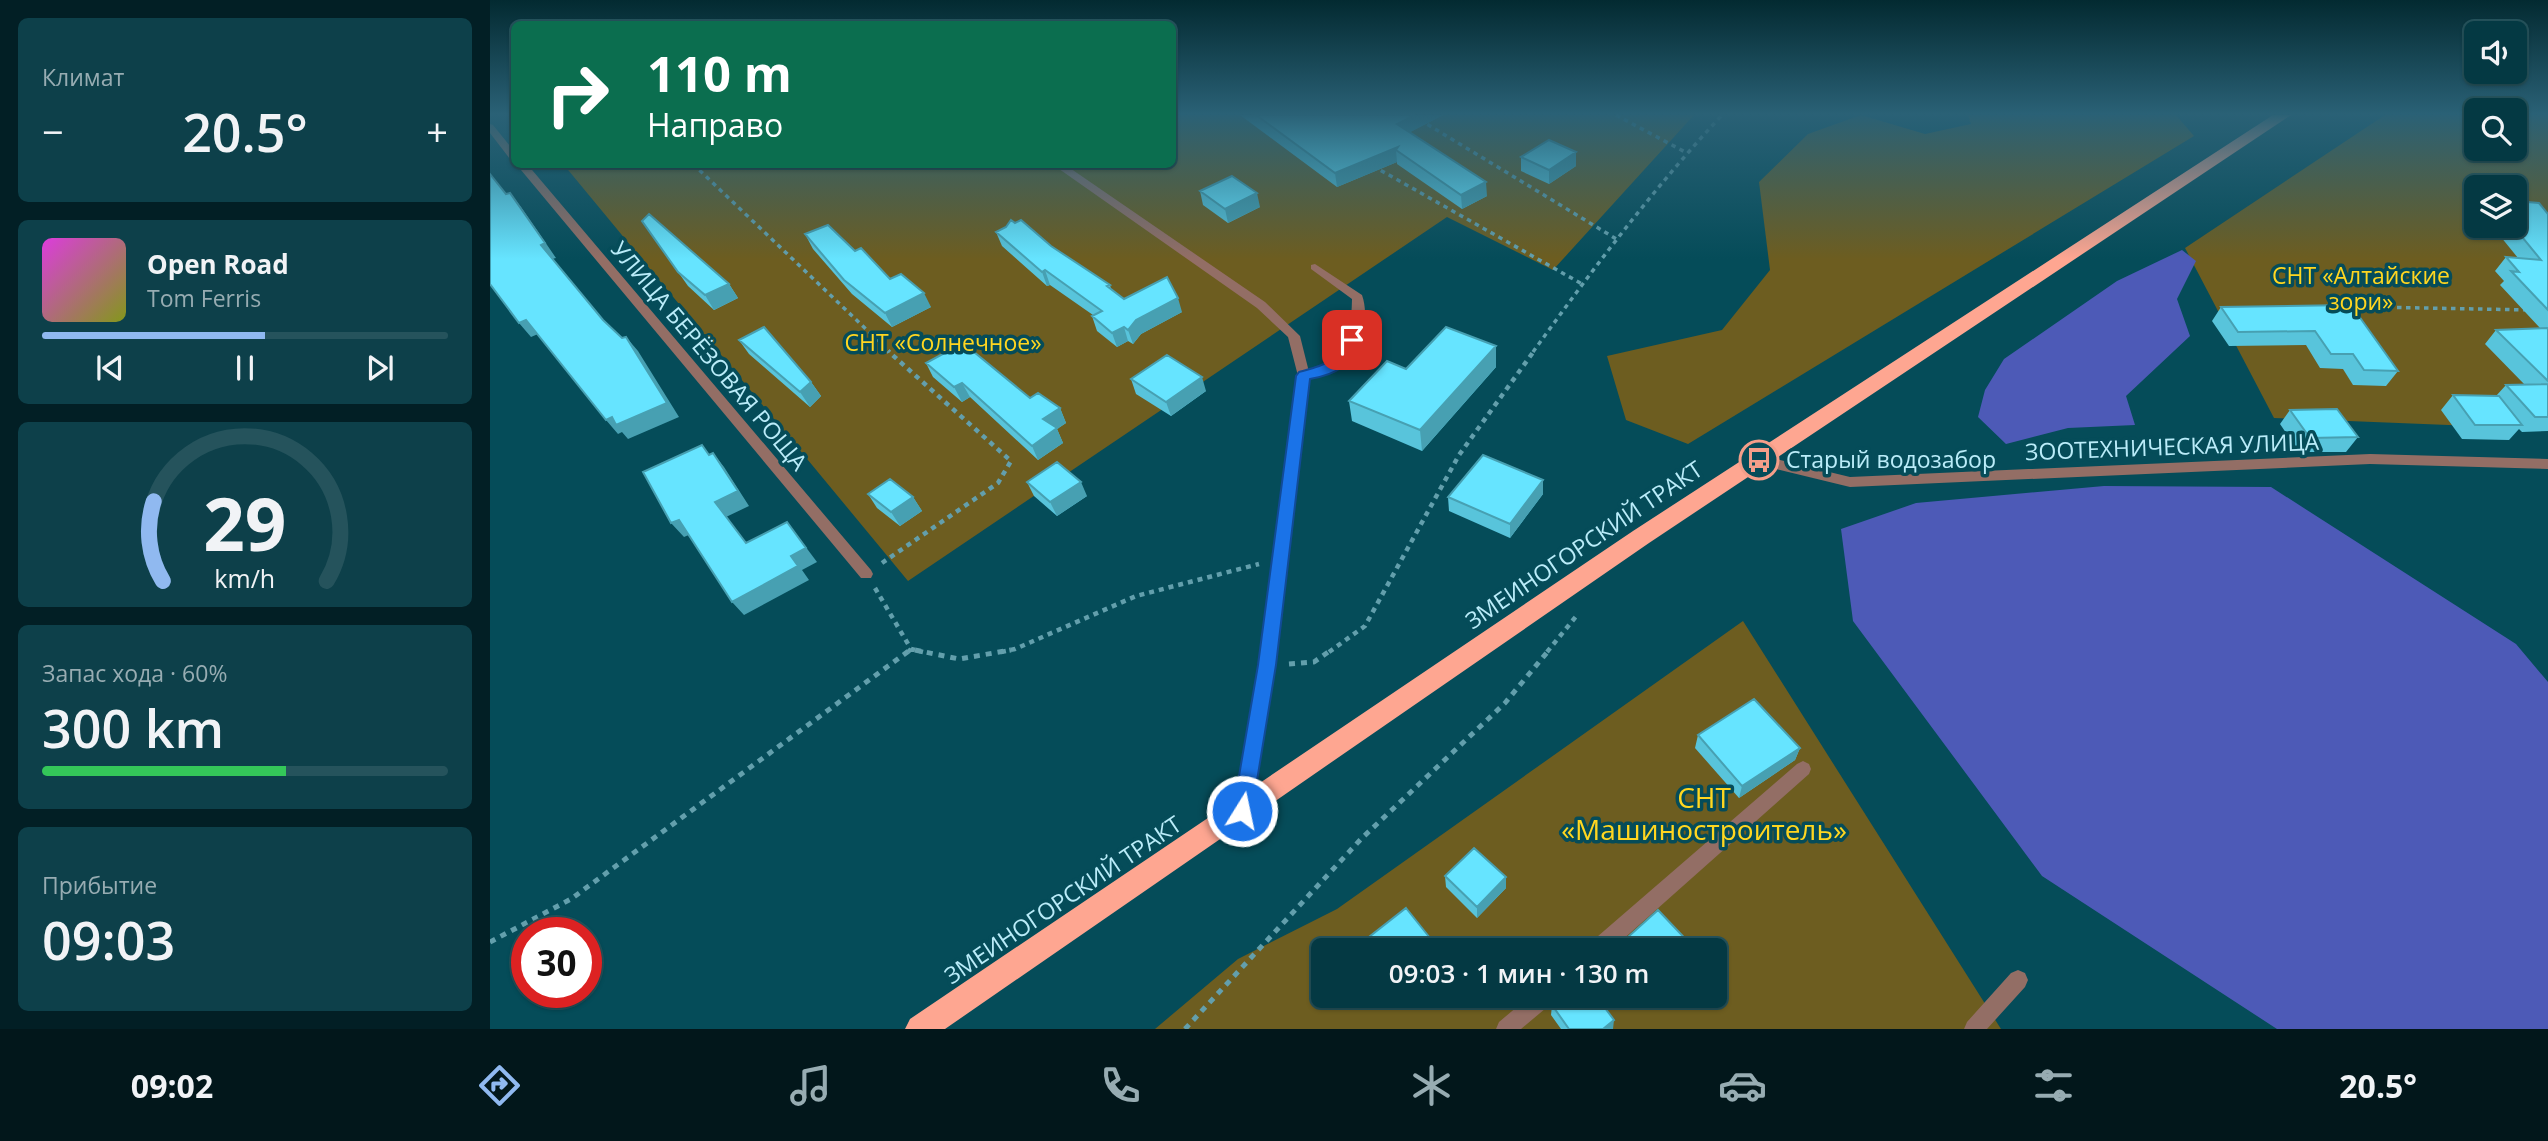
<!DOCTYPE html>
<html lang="ru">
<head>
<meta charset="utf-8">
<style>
	body { margin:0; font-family:"Open Sans",sans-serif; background:#0d404a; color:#f1f3f6; height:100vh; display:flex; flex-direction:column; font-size:26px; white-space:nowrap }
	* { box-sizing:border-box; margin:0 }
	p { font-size:23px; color:#97acb2 }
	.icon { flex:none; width:38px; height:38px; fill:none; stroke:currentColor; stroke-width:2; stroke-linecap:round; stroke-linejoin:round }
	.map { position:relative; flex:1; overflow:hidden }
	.sheet { display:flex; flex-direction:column; gap:18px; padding:18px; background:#021f25; width:490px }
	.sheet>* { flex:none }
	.guide { position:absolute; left:21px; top:21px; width:665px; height:147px; border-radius:10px; box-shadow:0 2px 5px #0004,0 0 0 2px #25535c; background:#0b6e4f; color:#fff; overflow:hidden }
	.fabs { position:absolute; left:1974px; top:21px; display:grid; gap:14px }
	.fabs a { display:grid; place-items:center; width:63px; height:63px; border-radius:10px; background:#043943; box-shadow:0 2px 5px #0004,0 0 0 2px #25535c; font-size:35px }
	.speed { position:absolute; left:21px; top:917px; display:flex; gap:14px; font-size:35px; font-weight:700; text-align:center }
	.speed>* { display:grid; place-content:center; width:91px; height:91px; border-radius:50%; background:#043943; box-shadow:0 2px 5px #0004,0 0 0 2px #25535c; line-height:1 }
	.speed .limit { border:10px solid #d22; background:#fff; color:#111 }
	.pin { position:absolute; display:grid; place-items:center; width:60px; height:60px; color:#fff; margin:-30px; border-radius:14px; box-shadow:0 4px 10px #0006 }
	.me { position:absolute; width:77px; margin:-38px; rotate:10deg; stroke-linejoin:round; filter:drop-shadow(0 0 5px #0008) }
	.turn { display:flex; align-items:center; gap:24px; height:147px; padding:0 21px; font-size:32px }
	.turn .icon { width:91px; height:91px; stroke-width:2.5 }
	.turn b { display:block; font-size:49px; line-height:60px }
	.big { font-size:52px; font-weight:600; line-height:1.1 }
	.sheet .widget { flex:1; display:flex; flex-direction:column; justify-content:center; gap:10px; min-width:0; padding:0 24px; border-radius:10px; background:#0d404a }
	.sheet .dial { align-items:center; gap:0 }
	.dial svg { height:182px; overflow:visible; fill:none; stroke:#25535c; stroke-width:7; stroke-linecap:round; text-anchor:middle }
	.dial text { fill:#f1f3f6; stroke:none }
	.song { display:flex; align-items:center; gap:21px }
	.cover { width:84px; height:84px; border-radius:10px; background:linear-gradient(135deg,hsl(300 70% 55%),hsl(70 70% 35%)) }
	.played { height:7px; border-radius:4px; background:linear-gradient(90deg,#90b9f0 55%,#25535c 55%) }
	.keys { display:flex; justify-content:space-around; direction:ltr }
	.heat { display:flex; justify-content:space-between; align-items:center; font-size:38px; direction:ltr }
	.charge { height:10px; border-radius:5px; background:linear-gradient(90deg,#34c759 60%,#25535c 0) }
	.trip { position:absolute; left:821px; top:938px; width:416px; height:70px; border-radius:10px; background:#043943; box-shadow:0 2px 5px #0004,0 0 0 2px #25535c; font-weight:600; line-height:70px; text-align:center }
	.tabs { display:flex; height:112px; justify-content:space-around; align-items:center; background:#02171b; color:#97acb2 }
	.tabs .icon { width:49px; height:49px }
	.tabs .selected { color:#90b9f0 }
	.tabs b { font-size:32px; color:#f1f3f6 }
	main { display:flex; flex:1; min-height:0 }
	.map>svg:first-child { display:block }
</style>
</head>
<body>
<main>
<section class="sheet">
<div class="widget"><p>Климат</p>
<div class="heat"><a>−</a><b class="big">20.5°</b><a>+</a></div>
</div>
<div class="widget">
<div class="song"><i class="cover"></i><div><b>Open Road</b><p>Tom Ferris</p></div></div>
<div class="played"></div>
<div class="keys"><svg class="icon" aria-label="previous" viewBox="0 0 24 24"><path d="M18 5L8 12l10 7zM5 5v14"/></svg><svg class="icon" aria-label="pause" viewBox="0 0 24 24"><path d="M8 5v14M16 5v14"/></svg><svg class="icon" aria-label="next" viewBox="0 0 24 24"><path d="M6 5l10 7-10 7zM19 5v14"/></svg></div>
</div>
<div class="widget dial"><svg viewBox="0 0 100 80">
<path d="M14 69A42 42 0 1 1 86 69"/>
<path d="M14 69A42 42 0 0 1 10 34" stroke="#90b9f0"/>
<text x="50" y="56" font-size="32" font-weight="700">29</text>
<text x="50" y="72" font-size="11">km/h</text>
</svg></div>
<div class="widget"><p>Запас хода · 60%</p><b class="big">300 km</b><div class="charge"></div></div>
<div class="widget"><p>Прибытие</p><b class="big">09:03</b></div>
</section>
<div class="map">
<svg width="2058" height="1029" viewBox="0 0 2058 1029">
	<rect width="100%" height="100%" fill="#054c59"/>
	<path fill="#6d5d20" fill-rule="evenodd" d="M 683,115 L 1204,115 L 1063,270 L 957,217 L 418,581 L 74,165 L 682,164 Z
		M 1371,115 L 1435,134 L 1481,124 L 1478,115 L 1686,115 L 1704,136 L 1198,444 L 1136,420 L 1117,356 L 1232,330 L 1280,270 L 1269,182 L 1318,134 Z
		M 1895,115 L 1986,115 L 1986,149 L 2025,149 L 2025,115 L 2058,115 L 2058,429 L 1784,418 L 1695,248 ZM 1986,187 L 2025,187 L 2025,226 L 1986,226 Z
		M 1253,621 L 1511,1029 L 665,1029 L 748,959 L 847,909 ZM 833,950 L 1225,950 L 1225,996 L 833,996 Z"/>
	<path fill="#4d5ab7" d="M 1692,250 L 1706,261 L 1687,299 L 1700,336 L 1636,396 L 1645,425 L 1578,428 L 1516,444 L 1488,417 L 1495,390 L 1514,359 L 1627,281 Z
		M 1614,486 L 1781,487 L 2026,644 L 2058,682 L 2058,1029 L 1787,1029 L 1552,876 L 1363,621 L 1351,529 L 1426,503 Z"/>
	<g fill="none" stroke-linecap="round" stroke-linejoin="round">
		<path stroke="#639fac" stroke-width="3.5" stroke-dasharray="4.5 4.5" stroke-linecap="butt" d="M 922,115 L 1128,240
			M 1126,115 L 1197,153
			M 203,164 L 400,352
			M 883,166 L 1092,284
			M 1880,307 L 2040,310
			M 1043,352 C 1102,270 1163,189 1232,115"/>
		<path stroke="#639fac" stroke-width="4.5" stroke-dasharray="5 5" stroke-linecap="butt" d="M 392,563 L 508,483 L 521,461 L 398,351
			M 385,588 L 421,649 L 433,652
			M 418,652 L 421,649
			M 511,652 L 525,649 L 646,596 L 769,564
			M 839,652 L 875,626 L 969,455 L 1044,351
			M 1057,652 L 1088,614"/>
		<path stroke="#639fac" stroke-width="5" stroke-dasharray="6 6" stroke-linecap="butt" d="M 425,650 L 469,659 L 521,650
			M 799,664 L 824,662 L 841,650
			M 0,942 L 81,899 L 420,650
			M 695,1029 L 871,839 L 1015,703 L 1059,650"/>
		<path fill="#936e65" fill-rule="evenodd" d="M 825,264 L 872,295 C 883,327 863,366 831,376 C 824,378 817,380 810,379 L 808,376 L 810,373 C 854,361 861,344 862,299 L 821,269 L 821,265 Z
			M 1313,761 L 1319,764 L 1321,769 L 1319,774 L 1121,950 L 1098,950 L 1100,943 L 1307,764 Z
			M 1528,970 L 1535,973 L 1538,980 L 1535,987 L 1497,1029 L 1474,1029 L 1477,1022 L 1521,973 Z
			M 1040,996 L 1065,996 L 1062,1003 L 1031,1029 L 1006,1029 L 1009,1022 Z"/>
		<path fill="#936e65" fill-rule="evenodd" d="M 0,124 L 3,125 L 24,151 L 24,160 L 20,159 L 0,133 Z
			M 26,164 L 37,164 L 381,570 L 383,574 L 381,578 L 371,578 Z
			M 562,164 L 574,164 L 775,302 L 810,336 L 820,376 L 785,665 L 762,810 L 759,816 L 753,818 L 747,816 L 744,810 L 769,665 L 808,376 L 798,337 L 767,308 Z
			M 1880,454 L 2058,459 L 2058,469 L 1880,464 L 1360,487 L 1269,465 L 1262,460 L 1269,455 L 1360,477 Z"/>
		<path fill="#fea691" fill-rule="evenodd" d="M 1783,115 L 1801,115 L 1159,543 L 455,1029 L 415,1029 L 420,1019 L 1143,531 Z"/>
	</g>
	<path fill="#58c4db" d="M 750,115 L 953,115 L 920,132 L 997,196 L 972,209 L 907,164 L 907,162 L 847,187 Z
		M 1031,157 L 1086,166 L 1059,184 L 1031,171 Z
		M 710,191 L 770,207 L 738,223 L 713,205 Z
		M 2058,214 L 2058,431 L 2032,432 L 2029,429 L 2019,440 L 1972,439 L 1951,410 L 1963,395 L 2006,396 L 2016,385 L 2035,385 L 1995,344 L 2006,330 L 2050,328 L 2010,285 L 2014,281 L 2005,271 L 2016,257 L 2028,258 L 2002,226 L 2025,226 Z
		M 152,221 L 239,284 L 248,298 L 224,310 L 198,286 Z
		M 506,232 L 561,246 L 620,285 L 621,289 L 634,299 L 692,312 L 651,334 L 643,344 L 638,341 L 627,347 L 607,331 L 602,316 L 603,315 L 560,285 L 557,286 L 512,246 Z
		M 315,234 L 365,251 L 400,279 L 441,307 L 402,327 L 362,294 L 323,249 Z
		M 1861,305 L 1908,371 L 1896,386 L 1863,385 L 1853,369 L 1830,368 L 1816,345 L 1739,346 L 1722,321 L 1731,307 Z
		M 249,340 L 321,382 L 331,396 L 320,407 L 259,354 Z
		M 436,363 L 570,408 L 576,423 L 567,429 L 573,443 L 548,460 L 480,397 L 472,402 L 443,377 Z
		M 1006,367 L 932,451 L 862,421 L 859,401 L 916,369 Z
		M 641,379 L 716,391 L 681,416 L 646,394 Z
		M 1800,410 L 1868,437 L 1856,452 L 1809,452 L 1790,424 Z
		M 1053,480 L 1053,494 L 1020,538 L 959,511 L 958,497 Z
		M 537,482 L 597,496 L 567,516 L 544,496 Z
		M 378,494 L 423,497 L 432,511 L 410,526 L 387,508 Z
		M 1208,735 L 1310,748 L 1305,760 L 1249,798 L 1205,748 Z
		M 955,876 L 1016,877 L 1016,888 L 987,918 L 956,887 Z
		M 879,937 L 944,943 L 945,950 L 884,950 L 882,947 Z
		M 1138,937 L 1206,950 L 1138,950 L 1135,948 Z
		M 1062,1005 L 1123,1029 L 1071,1029 L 1061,1015 Z"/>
	<path fill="#47a0b2" d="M 925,115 L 953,115 L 909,138 L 907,124 Z
		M 908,147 L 906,150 L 907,162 L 847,187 L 845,173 Z
		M 1086,152 L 1086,166 L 1059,184 L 1059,170 Z
		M 996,182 L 997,196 L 972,209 L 971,195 Z
		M 20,193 L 31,207 L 66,258 L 62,259 L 51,245 Z
		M 767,193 L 770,207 L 738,223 L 735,209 Z
		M 555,270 L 560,285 L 557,286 L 552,272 Z
		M 239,284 L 248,298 L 224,310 L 215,295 Z
		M 434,293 L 441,307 L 402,327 L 395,313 Z
		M 688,298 L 692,312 L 651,334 L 643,344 L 638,330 L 646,320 Z
		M 36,320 L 48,334 L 41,337 L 29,323 Z
		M 634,327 L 638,341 L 627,347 L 622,333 Z
		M 136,337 L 148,351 L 189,417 L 138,439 L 132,432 L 128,434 L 116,420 L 122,417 Z
		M 1006,346 L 1006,367 L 932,451 L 930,430 Z
		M 712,377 L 716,391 L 681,416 L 676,402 Z
		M 321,382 L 331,396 L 320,407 L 310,392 Z
		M 472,383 L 480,397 L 472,402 L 464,387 Z
		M 570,408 L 576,423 L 567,429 L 573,443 L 548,460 L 542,446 L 553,419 Z
		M 223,453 L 234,467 L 259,506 L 236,517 L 225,502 Z
		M 1053,480 L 1053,494 L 1020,538 L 1020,524 Z
		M 591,482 L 597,496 L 567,516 L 560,502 Z
		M 423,497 L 432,511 L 410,526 L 401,512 Z
		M 189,520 L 201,534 L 194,537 L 181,523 Z
		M 297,522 L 327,562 L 312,570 L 319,580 L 254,615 L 242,602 Z
		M 1310,748 L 1305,760 L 1249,798 L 1252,786 Z
		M 1016,877 L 1016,888 L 987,918 L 987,907 Z
		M 944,943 L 945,950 L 935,950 Z
		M 1124,1020 L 1123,1029 L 1113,1029 Z"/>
	<path fill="#66e4ff" stroke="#47a0b2" stroke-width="2" d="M 766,115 L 925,115 L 907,124 L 996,182 L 971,195 L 906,150 L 908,147 L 845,173 Z
		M 1059,140 L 1086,152 L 1059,170 L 1031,157 Z
		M 0,174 L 16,194 L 20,193 L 55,243 L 51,245 L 113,320 L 132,338 L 136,337 L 177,403 L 126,425 L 122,417 L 116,420 L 36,320 L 29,323 L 0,284 Z
		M 742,176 L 767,193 L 735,209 L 710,191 Z
		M 2025,201 L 2049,203 L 2058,214 L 2058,310 L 2021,271 L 2029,272 L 2016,257 L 2051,260 L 2023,226 L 2025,226 Z
		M 159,214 L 239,284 L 215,295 L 188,272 L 152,221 Z
		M 521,220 L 525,223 L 531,220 L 561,246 L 620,285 L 617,286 L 634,299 L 677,277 L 688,298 L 646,320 L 638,330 L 634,327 L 622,333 L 602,316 L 612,311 L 555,270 L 552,272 L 506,232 L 516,227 Z
		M 338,225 L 365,251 L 371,248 L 400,279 L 411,274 L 434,293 L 395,313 L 354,280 L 315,234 Z
		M 1861,305 L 1908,371 L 1874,370 L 1863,354 L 1841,354 L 1825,331 L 1748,332 L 1731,307 Z
		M 274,327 L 321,382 L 310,392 L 249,340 Z
		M 956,327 L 1006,346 L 930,430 L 859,401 L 897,361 L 916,369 Z
		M 2058,328 L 2058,381 L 2006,330 Z
		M 473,343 L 540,398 L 548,393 L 570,408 L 553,419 L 567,428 L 542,446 L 472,383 L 464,387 L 436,363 Z
		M 677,355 L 712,377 L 676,402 L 641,379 Z
		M 2058,384 L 2058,417 L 2045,417 L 2016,385 Z
		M 1963,395 L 2009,396 L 2032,425 L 1985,425 Z
		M 1847,409 L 1868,437 L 1820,438 L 1800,410 Z
		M 212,445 L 219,455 L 223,453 L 248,491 L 225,502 L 256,543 L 297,522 L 316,548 L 301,556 L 308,566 L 242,602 L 189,520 L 181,523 L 153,472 Z
		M 993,455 L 1053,480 L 1020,524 L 958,497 Z
		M 567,462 L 591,482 L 560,502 L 537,482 Z
		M 400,479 L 423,497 L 401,512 L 378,494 Z
		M 1264,699 L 1310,748 L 1252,786 L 1208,735 Z
		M 984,848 L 1016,877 L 987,907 L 955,876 Z
		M 916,908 L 944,943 L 935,950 L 889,950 L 879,937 Z
		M 1168,910 L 1206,950 L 1150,950 L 1138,937 Z
		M 1075,996 L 1106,996 L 1124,1020 L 1113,1029 L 1079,1029 L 1062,1005 Z"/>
	<linearGradient id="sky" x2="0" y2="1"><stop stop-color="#032a31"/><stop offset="0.44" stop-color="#2a6176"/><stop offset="1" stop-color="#2a6176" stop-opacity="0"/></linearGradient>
	<rect width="2058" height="259" fill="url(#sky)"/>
	<path fill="#1a73e8" stroke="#114b97" stroke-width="2" d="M 862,336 L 869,340 C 858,367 848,374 820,379 L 786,665 L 762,811 L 759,817 L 752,820 L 746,817 L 743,811 L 768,665 L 806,376 L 809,372 C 838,364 842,364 857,337 Z"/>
	<defs>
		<symbol id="bus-ring" viewBox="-11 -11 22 22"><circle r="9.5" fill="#054c59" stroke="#f49e89" stroke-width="1.5"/><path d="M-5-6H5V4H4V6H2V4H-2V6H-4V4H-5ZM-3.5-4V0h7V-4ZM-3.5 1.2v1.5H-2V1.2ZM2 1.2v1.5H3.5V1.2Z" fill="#f49e89"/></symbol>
	</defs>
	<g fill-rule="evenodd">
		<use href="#bus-ring" x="1247" y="438" width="44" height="44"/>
	</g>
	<g text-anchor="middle" stroke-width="7" stroke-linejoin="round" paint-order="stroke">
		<g font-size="23" fill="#ffd620" stroke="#054c59">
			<text x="1871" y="284">СНТ «Алтайские<tspan x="1871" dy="26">зори»</tspan></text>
			<text x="453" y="351">СНТ «Солнечное»</text>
		</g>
		<g font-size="23" fill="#baecf9" stroke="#054c59">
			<text transform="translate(219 356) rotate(50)" y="8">УЛИЦА БЕРЁЗОВАЯ РОЩА</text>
			<text transform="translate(1682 447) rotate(-2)" y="8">ЗООТЕХНИЧЕСКАЯ УЛИЦА</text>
			<text transform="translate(1094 545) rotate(-34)" y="8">ЗМЕИНОГОРСКИЙ ТРАКТ</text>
			<text transform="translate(573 900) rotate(-34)" y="8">ЗМЕИНОГОРСКИЙ ТРАКТ</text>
		</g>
		<g font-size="23" fill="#baecf9" stroke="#054c59" text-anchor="start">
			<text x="1296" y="468">Старый водозабор</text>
		</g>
		<g font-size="28" fill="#ffd620" stroke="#054c59">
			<text x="1214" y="808">СНТ<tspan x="1214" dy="32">«Машиностроитель»</tspan></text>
		</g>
	</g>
</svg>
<div class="fabs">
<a><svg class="icon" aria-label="sound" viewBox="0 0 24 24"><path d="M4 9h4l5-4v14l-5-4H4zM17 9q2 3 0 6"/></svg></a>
<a><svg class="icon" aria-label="search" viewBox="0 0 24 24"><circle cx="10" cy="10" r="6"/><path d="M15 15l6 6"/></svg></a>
<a><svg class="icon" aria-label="layers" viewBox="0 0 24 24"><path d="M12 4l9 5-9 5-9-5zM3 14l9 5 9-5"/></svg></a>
</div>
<div class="speed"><div class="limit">30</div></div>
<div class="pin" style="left:862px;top:340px;background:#d93025"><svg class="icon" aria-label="arrive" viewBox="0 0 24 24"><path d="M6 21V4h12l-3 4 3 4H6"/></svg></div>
<svg class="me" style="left:752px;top:811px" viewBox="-20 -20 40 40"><circle r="17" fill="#1a73e8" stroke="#fff" stroke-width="3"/><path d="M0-11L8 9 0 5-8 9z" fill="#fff"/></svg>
<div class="trip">09:03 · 1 мин · 130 m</div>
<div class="guide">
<div class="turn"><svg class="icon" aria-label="right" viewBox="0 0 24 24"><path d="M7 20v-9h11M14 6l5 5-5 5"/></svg><div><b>110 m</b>Направо</div></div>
</div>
</div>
</main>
<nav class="tabs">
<b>09:02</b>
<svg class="icon selected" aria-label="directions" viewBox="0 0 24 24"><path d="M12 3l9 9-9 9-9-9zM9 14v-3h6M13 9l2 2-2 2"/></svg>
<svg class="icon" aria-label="music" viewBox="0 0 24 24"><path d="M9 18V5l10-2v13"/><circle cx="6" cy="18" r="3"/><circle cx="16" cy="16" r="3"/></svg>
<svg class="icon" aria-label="phone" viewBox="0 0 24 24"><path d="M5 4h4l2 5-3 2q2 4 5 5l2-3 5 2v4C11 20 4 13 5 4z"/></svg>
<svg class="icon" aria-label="climate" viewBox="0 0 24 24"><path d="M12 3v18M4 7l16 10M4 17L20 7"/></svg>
<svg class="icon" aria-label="car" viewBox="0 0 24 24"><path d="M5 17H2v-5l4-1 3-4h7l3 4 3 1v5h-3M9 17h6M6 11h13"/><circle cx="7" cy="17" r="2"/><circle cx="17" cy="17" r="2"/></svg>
<svg class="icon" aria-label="filters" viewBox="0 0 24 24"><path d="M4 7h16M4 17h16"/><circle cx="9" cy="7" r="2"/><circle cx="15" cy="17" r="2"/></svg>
<b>20.5°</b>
</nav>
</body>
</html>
